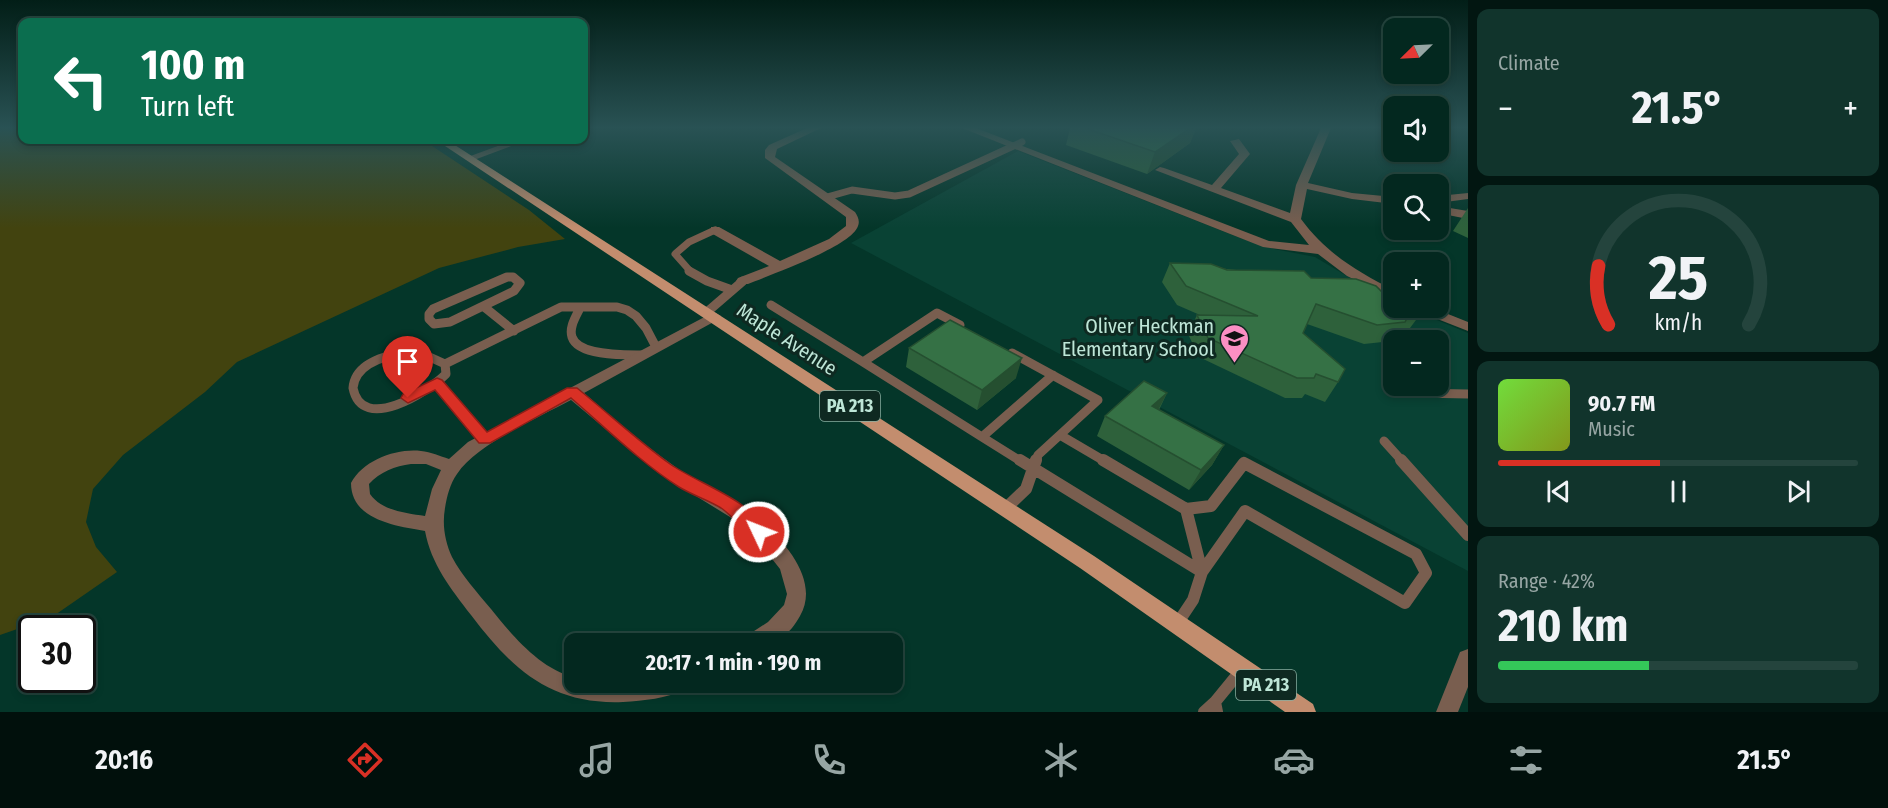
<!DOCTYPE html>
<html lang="en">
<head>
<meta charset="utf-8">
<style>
	body { margin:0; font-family:"Fira Sans Condensed",sans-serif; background:#11342c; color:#f1f3f6; height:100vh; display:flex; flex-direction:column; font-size:22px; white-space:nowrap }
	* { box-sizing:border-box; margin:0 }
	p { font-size:20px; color:#97a6a4 }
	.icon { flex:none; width:33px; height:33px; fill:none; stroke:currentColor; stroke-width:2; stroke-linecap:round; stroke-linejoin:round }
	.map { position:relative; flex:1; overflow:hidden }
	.drawer { display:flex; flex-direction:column; gap:9px; padding:9px; background:#021611; width:420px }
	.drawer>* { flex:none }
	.guide { position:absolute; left:18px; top:18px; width:570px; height:126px; border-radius:12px; box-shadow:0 3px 9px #0003,0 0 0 2px #24443d; background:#0b6e4f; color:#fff; overflow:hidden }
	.needle { width:39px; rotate:246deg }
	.tools { position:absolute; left:1383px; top:18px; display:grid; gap:12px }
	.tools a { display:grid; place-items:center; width:66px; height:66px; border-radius:12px; background:#03281f; box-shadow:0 3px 9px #0003,0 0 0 2px #24443d; font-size:30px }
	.speed { position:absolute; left:18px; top:615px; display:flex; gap:12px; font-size:30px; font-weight:700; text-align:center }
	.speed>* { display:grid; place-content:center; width:78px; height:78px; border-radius:50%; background:#03281f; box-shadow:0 3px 9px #0003,0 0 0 2px #24443d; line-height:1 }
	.speed .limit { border:3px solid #111; border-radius:9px; background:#fff; color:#111 }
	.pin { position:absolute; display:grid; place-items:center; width:51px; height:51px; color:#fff; margin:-62px -26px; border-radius:50% 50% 50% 0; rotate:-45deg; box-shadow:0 0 6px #0007 }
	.pin .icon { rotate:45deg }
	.me { position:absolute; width:66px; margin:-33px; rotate:313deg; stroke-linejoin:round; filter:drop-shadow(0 0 4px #0008) }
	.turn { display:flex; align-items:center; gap:21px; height:126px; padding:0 24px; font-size:27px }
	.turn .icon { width:78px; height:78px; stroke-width:2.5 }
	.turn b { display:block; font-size:42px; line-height:51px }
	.big { font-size:45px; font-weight:700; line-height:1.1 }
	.drawer .card { flex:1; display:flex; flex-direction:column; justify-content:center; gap:9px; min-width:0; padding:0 21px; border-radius:12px; background:#11342c }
	.drawer .dial { align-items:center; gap:0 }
	.dial svg { height:156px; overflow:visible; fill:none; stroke:#24443d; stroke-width:7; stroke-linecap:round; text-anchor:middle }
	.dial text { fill:#f1f3f6; stroke:none }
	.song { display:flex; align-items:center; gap:18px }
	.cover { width:72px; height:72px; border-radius:9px; background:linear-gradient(135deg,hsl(100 70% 55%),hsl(70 70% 35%)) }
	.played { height:6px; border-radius:3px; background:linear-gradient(90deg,#d93025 45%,#24443d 45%) }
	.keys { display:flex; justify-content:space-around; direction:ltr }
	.heat { display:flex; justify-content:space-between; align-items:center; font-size:33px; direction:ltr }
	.charge { height:9px; border-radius:4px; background:linear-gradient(90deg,#34c759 42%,#24443d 0) }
	.trip { position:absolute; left:564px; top:633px; width:339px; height:60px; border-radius:12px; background:#03281f; box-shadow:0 3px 9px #0003,0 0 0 2px #24443d; font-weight:700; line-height:60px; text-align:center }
	.menu { display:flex; height:96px; justify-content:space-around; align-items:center; background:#01100c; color:#97a6a4 }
	.menu .icon { width:42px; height:42px }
	.menu .on { color:#d93025 }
	.menu b { font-size:27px; color:#f1f3f6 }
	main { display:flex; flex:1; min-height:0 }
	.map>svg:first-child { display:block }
</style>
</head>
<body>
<main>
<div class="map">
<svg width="1468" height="712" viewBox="0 0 1468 712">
	<rect width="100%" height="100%" fill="#043629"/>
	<path fill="#094234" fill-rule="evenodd" d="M 1018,151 L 1243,239 L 1274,249 L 1315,257 L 1382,297 L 1394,308 L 1408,308 L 1468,333 L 1468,571 L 851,243 ZM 1394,340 L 1438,340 L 1438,386 L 1394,386 Z"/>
	<path fill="#42430f" d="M 0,128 L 22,128 L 22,140 L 423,140 L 529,210 L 565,239 L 518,247 L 439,268 L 237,362 L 205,392 L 123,455 L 93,489 L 86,522 L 96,547 L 117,572 L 52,617 L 0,635 Z"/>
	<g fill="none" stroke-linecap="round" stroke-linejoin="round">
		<path stroke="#795e4f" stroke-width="7" d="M 827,197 L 852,190 L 895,196 L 909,194 L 1022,142
			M 691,272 L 675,254 L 689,242 L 715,230"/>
		<path stroke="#795e4f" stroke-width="9" d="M 689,271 L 707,281 L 732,290
			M 507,277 L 513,277 L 520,283 L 514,291 L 450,322 L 434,324 L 429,319 L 429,314 L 433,309 Z
			M 771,305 L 863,362 L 937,313 L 960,325
			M 483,306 L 514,331
			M 579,310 C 575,318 569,328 572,337 C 578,356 624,355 641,355
			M 707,312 L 743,281
			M 408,352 L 423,354 L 445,364 L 446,374 C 428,392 362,434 353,388 C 355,363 387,355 408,352 Z
			M 1012,353 L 1098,400 L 1038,455 L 1036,462
			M 863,362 L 982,437 L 1053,375
			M 445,364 L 561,307 L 617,307 L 627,310 L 636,316 L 646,328 L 656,347
			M 437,383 L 485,439
			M 1417,393 L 1468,394
			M 1060,435 L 1106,462
			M 982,437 L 1022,462
			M 1384,441 L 1403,462"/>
		<path stroke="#795e4f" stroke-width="12" d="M 1020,460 L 1202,572
			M 1103,460 L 1186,509 L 1211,506 L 1244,463 L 1416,554 L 1426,573 L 1405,603 L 1245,511 L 1202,572 L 1193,600 L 1177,624
			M 1401,460 L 1468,535
			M 1006,508 L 1026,489 L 1036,460
			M 1186,509 L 1202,572
			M 1204,712 L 1215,702
			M 1217,712 L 1215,702 L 1242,669"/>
		<path fill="#795e4f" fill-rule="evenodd" d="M 807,128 L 821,128 L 777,149 L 775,157 L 855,212 C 858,217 860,221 858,226 C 851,247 769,275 748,284 L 738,284 L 736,281 L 738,278 L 769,266 L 711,233 L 711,227 L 719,227 L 780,261 L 829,239 L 846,226 L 846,217 L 765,158 L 765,150 L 769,145 Z
			M 962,128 L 976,128 L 1269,241 L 1309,245 L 1291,222 L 1155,170 L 1160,167 L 1164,168 L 1212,185 L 1239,154 L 1230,141 L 1239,139 L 1250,154 L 1221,188 L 1290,213 L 1296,185 L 1321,128 L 1331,128 L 1308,183 L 1352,193 L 1394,197 L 1394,204 L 1352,199 L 1307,189 L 1301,219 C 1325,252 1357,272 1394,290 L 1394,299 L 1347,276 L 1318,254 L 1263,247 Z
			M 514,140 L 527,140 L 474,160 L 466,160 L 465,158 Z
			M 1468,193 L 1468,199 L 1438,203 L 1438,196 Z
			M 1438,206 L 1468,211 L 1468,219 L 1438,213 Z
			M 1415,308 L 1433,308 L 1468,322 L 1468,331 L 1417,311 Z
			M 714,312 L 721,316 L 719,319 L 584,393 C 612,417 639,441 670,463 C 681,471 692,479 704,485 C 714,490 724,493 733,499 C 766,521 825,573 800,616 C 785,643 770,644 743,644 L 745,637 L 768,622 L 784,605 L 787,594 L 780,569 L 757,540 L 730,517 L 657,472 L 571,400 C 538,418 478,443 457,474 C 450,484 447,496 445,508 C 442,525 445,542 452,557 C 462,576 477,592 491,609 C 512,635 540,669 574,677 L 574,682 L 689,682 L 686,690 C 666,698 644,701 623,702 C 550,705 512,669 471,615 C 451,589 431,564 425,531 C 396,526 351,520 351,483 C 363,460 397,448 421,451 C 431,452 440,456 449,459 L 468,442 ZM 411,464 L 426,464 L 441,470 L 432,489 L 425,516 C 406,513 382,511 370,494 L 369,484 C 380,472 395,466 411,464 Z
			M 1468,649 L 1468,687 L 1458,712 L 1436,712 L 1460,652 Z"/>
		<path fill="#c38d6e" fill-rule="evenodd" d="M 436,140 L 447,140 L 1094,556 L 1313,704 L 1316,712 L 1285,712 L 1080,568 Z"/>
	</g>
	<path fill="#2e613b" d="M 1070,128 L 1196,128 L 1190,143 L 1147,174 L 1066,145 Z
		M 1468,208 L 1468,238 L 1453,231 Z
		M 1170,263 L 1311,278 L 1425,308 L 1407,332 L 1401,329 L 1392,341 L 1364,344 L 1307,324 L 1303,333 L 1338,382 L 1325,402 L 1305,394 L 1302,398 L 1285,398 L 1199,357 L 1188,334 L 1197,315 L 1200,315 L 1177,305 L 1162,282 Z
		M 909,348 L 1016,378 L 977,410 L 906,367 Z
		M 1167,393 L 1159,410 L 1224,445 L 1212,465 L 1189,490 L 1097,436 L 1105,416 Z"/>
	<path fill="#254f30" d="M 1190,128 L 1196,128 L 1190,143 L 1147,174 L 1155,152 Z
		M 1022,358 L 1016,378 L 977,410 L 982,390 Z
		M 1167,393 L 1157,412 L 1152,406 Z
		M 1224,445 L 1212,465 L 1189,490 L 1201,470 Z"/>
	<path fill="#357145" stroke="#254f30" stroke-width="1.5" d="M 1085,128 L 1190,128 L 1155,152 Z
		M 1170,263 L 1211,264 L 1227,270 L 1304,271 L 1311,278 L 1356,279 L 1376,286 L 1389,299 L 1394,292 L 1394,308 L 1424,308 L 1421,312 L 1412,309 L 1405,322 L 1377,325 L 1316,304 L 1303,333 L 1345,369 L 1338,382 L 1316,374 L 1314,378 L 1297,378 L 1208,338 L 1197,315 L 1258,316 L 1186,286 Z
		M 950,320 L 1022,358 L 982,390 L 909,348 Z
		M 1144,381 L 1167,393 L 1152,406 L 1224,445 L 1201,470 L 1105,416 Z"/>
	<linearGradient id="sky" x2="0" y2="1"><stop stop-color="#021e17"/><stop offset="0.56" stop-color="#295254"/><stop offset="1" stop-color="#295254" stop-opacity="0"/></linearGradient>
	<rect width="1468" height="228" fill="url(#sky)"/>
	<path fill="#d93025" stroke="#8d1f18" stroke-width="1.5" d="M 437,378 L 442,380 L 487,432 L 567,388 L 577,388 C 608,413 638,441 670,464 C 699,484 751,500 768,532 L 765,537 C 752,541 733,516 721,508 C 708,500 692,495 679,487 C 640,462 606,428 571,398 L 490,443 L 479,443 L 435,390 L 408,403 L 401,398 L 403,394 Z"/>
	<defs>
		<symbol id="school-pin" viewBox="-11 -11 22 30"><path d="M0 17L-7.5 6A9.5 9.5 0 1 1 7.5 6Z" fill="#fb8fc3" stroke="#0e2921"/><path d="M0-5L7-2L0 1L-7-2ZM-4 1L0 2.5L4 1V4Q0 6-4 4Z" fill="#111"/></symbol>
	</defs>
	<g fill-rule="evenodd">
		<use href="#school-pin" x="1218" y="322" width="33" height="45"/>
	</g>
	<g text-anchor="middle" stroke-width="6" stroke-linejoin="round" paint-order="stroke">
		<g fill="#0e2921" stroke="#89ada0" stroke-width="1.5">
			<rect x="820" y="391" width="60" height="30" rx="4.5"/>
			<rect x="1236" y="670" width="60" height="30" rx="4.5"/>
		</g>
		<g font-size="18" font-weight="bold" fill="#bee6d7">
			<text x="850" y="412">PA 213</text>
			<text x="1266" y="691">PA 213</text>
		</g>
		<g font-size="20" fill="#bee6d7" stroke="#0e2921" text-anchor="end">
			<text x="1214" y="333">Oliver Heckman<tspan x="1214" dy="23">Elementary School</tspan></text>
		</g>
		<g font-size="20" fill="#bee6d7" stroke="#0e2921">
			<text transform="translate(787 339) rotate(33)" y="7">Maple Avenue</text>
		</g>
	</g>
</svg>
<div class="tools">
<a><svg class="needle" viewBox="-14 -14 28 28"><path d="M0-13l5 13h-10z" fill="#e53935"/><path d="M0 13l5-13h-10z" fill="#97a6a4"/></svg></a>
<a><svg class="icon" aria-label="sound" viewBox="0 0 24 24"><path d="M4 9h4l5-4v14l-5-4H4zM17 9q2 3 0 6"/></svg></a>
<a><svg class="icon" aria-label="search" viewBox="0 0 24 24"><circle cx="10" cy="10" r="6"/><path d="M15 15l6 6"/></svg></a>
<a>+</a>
<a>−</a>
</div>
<div class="speed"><div class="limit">30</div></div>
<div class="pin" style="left:408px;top:398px;background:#d93025"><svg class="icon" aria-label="arrive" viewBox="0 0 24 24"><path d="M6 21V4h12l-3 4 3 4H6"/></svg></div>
<svg class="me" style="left:759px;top:532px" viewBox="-20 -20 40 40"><circle r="17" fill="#d93025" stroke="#fff" stroke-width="3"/><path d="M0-11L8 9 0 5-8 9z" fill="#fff"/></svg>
<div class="trip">20:17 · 1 min · 190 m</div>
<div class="guide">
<div class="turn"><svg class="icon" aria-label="left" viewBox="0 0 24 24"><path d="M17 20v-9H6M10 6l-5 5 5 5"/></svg><div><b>100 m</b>Turn left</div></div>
</div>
</div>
<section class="drawer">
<div class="card"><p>Climate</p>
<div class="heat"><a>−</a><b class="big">21.5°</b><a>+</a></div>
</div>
<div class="card dial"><svg viewBox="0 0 100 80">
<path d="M14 69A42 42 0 1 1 86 69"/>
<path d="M14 69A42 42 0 0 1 9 39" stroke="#d93025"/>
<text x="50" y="56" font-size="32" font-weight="700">25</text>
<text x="50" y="72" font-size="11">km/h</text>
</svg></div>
<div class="card">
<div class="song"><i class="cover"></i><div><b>90.7 FM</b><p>Music</p></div></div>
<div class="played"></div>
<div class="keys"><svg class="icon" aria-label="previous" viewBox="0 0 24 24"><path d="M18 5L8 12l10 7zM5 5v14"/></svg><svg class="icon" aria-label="pause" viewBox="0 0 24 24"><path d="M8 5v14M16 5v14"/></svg><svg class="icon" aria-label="next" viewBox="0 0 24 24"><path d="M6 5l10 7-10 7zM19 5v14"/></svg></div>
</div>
<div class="card"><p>Range · 42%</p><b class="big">210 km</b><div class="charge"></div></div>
</section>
</main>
<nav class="menu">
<b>20:16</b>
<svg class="icon on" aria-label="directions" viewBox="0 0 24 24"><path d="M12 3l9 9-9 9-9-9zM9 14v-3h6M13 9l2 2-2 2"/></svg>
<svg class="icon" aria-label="music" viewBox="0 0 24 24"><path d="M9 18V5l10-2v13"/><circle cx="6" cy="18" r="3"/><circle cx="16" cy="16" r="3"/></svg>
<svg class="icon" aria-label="phone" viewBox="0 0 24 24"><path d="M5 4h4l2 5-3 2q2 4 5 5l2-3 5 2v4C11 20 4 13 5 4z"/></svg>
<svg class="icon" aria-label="climate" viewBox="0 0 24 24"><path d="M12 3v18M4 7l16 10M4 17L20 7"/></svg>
<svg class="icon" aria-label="car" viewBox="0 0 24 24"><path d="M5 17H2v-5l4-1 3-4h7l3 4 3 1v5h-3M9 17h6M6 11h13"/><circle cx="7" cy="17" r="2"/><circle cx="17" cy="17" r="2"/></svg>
<svg class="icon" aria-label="filters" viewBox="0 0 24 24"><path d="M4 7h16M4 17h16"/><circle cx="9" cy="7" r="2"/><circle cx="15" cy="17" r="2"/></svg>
<b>21.5°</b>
</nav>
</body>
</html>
